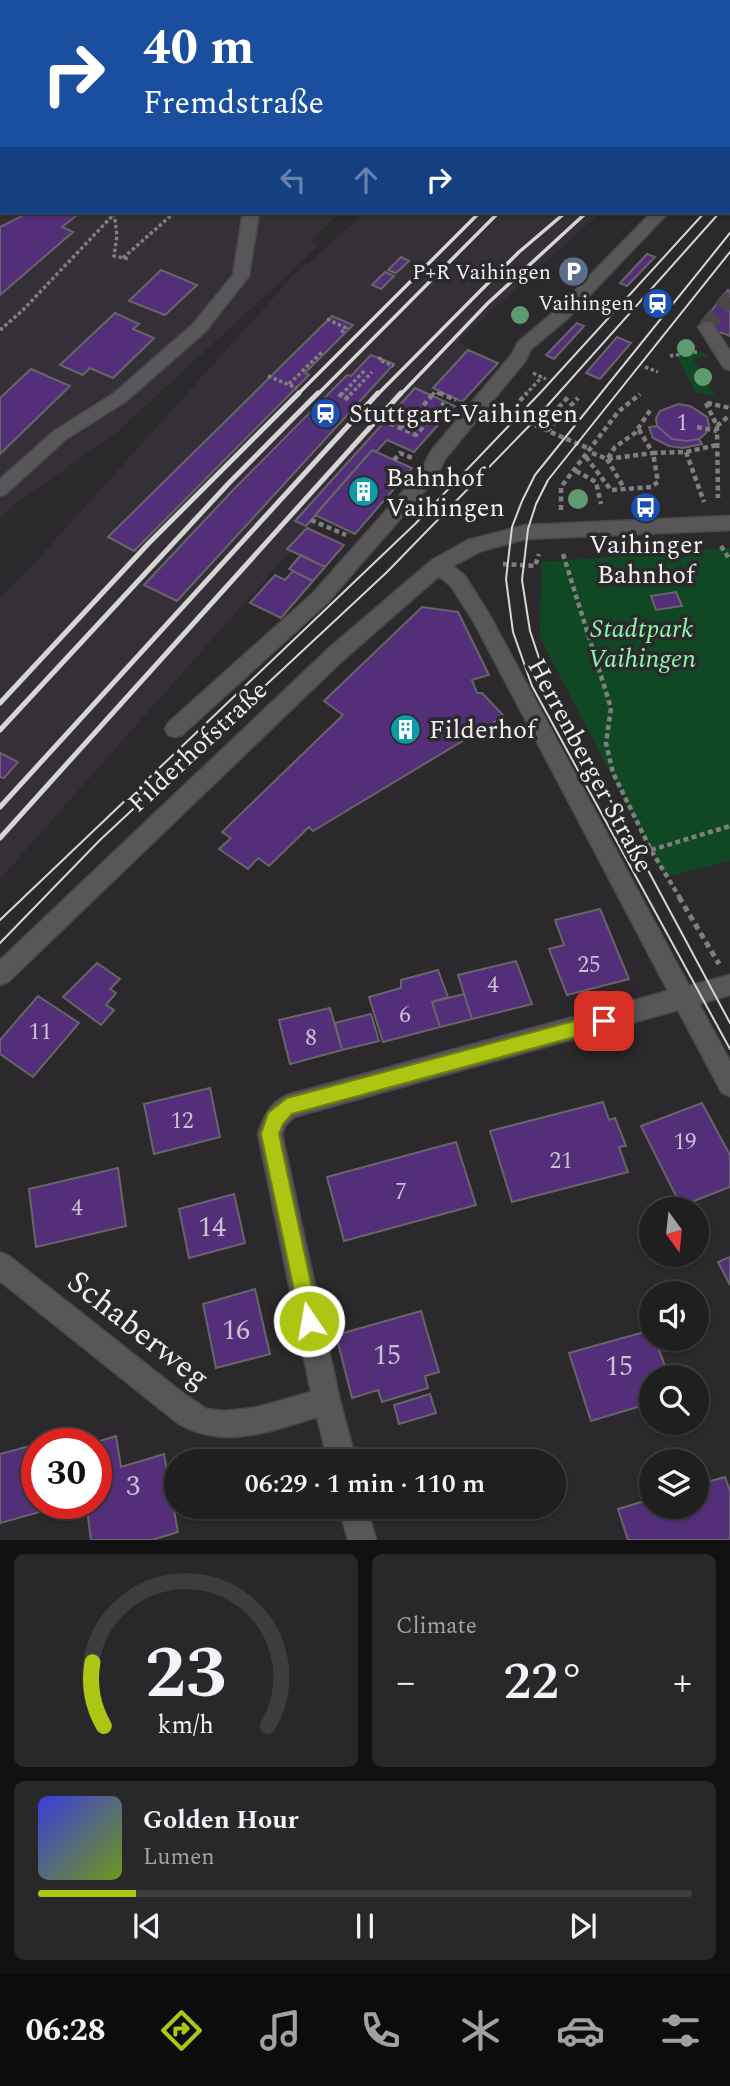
<!DOCTYPE html>
<html lang="en">
<head>
<meta charset="utf-8">
<style>
	body { margin:0; font-family:Spectral,serif; background:#282729; color:#f1f3f6; height:100vh; display:flex; flex-direction:column; font-size:26px; white-space:nowrap }
	* { box-sizing:border-box; margin:0 }
	p { font-size:23px; color:#a2a2a5 }
	.icon { flex:none; width:38px; height:38px; fill:none; stroke:currentColor; stroke-width:2; stroke-linecap:round; stroke-linejoin:round }
	.map { position:relative; height:1540px; overflow:hidden }
	.sheet { display:flex; flex-direction:column; gap:14px; padding:14px; background:#121112; flex:1 }
	.sheet>* { flex:none }
	.guide { position:absolute; left:0px; top:0px; width:732px; height:214px; box-shadow:0 2px 5px #0004,0 0 0 2px #3d3d3e; background:#1a4fa0; color:#fff; overflow:hidden }
	.needle { width:46px; rotate:165deg }
	.controls { position:absolute; left:639px; top:1197px; display:grid; gap:14px }
	.controls a { display:grid; place-items:center; width:70px; height:70px; border-radius:50%; background:#201f20; box-shadow:0 2px 5px #0004,0 0 0 2px #3d3d3e; font-size:35px }
	.speed { position:absolute; left:21px; top:1428px; display:flex; gap:14px; font-size:35px; font-weight:700; text-align:center }
	.speed>* { display:grid; place-content:center; width:91px; height:91px; border-radius:50%; background:#201f20; box-shadow:0 2px 5px #0004,0 0 0 2px #3d3d3e; line-height:1 }
	.speed .limit { border:10px solid #d22; background:#fff; color:#111 }
	.pin { position:absolute; display:grid; place-items:center; width:60px; height:60px; color:#fff; margin:-30px; border-radius:14px; box-shadow:0 4px 10px #0006 }
	.me { position:absolute; width:77px; margin:-38px; rotate:348deg; stroke-linejoin:round; filter:drop-shadow(0 0 5px #0008) }
	.turn { display:flex; align-items:center; gap:24px; height:147px; padding:0 28px; font-size:32px }
	.turn .icon { width:91px; height:91px; stroke-width:2.5 }
	.turn b { display:block; font-size:49px; line-height:60px }
	.lanes { display:flex; align-items:center; height:66px; padding:0 28px; background:#0003; justify-content:center; gap:35px; direction:ltr }
	.lanes .off { opacity:.35 }
	.big { font-size:52px; font-weight:600; line-height:1.1 }
	.sheet .widget { flex:1; display:flex; flex-direction:column; justify-content:center; gap:10px; min-width:0; padding:0 24px; border-radius:10px; background:#282729 }
	.sheet .dial { align-items:center; gap:0 }
	.dial svg { height:182px; overflow:visible; fill:none; stroke:#3d3d3e; stroke-width:7; stroke-linecap:round; text-anchor:middle }
	.dial text { fill:#f1f3f6; stroke:none }
	.song { display:flex; align-items:center; gap:21px }
	.cover { width:84px; height:84px; border-radius:10px; background:linear-gradient(135deg,hsl(240 70% 55%),hsl(80 70% 35%)) }
	.played { height:7px; border-radius:4px; background:linear-gradient(90deg,#acc613 15%,#3d3d3e 15%) }
	.keys { display:flex; justify-content:space-around; direction:ltr }
	.heat { display:flex; justify-content:space-between; align-items:center; font-size:38px; direction:ltr }
	.sheet .tiles { flex:1; display:grid; gap:14px; grid-template-columns:1fr 1fr }
	.widget:last-child { grid-column:span 2 }
	.trip { position:absolute; left:164px; top:1449px; width:402px; height:70px; border-radius:35px; background:#201f20; box-shadow:0 2px 5px #0004,0 0 0 2px #3d3d3e; font-weight:600; line-height:70px; text-align:center }
	.menu { display:flex; height:112px; justify-content:space-around; align-items:center; background:#0d0c0d; color:#a2a2a5 }
	.menu .icon { width:49px; height:49px }
	.menu .selected { color:#acc613 }
	.menu b { font-size:32px; color:#f1f3f6 }
	.map>svg:first-child { display:block }
</style>
</head>
<body>
<div class="map">
<svg width="730" height="1540" viewBox="0 0 730 1540">
	<rect width="100%" height="100%" fill="#2b292b"/>
	<path fill="#353037" d="M 0,0 L 558,0 L 2,2 L 2,212 L 340,212 L 310,241 L 319,246 L 115,434 L 16,503 L 0,519 Z
		M 366,212 L 601,212 L 457,342 L 469,349 L 0,879 L 0,598 L 28,570 L 292,277 Z"/>
	<path fill="#104823" d="M 703,352 L 709,356 L 693,359 L 715,395 L 696,393 L 677,356 Z
		M 730,548 L 730,861 L 665,877 L 540,638 L 541,562 Z"/>
	<path fill="#532f79" stroke="#676568" stroke-width="2" d="M 139,0 L 276,0 L 139,2 Z
		M 30,212 L 81,212 L 62,227 L 73,232 L 0,295 L 0,227 Z
		M 647,254 L 655,257 L 627,286 L 620,283 Z
		M 401,257 L 409,261 L 396,273 L 388,270 Z
		M 161,270 L 197,285 L 165,315 L 129,301 Z
		M 385,272 L 394,276 L 381,289 L 372,285 Z
		M 728,290 L 730,291 L 730,336 L 700,325 Z
		M 115,313 L 139,324 L 133,329 L 154,338 L 113,378 L 90,368 L 83,375 L 60,365 Z
		M 332,316 L 353,325 L 305,373 L 309,375 L 134,551 L 108,537 Z
		M 577,323 L 584,326 L 554,359 L 546,355 Z
		M 617,337 L 631,343 L 600,379 L 586,373 Z
		M 468,350 L 498,363 L 462,402 L 433,388 Z
		M 371,355 L 394,364 L 177,601 L 144,585 L 233,490 L 347,375 L 351,376 Z
		M 31,369 L 70,386 L 0,454 L 0,398 Z
		M 415,388 L 455,406 L 414,452 L 387,440 L 376,452 L 372,450 L 306,526 L 295,521 Z
		M 678,404 L 690,406 L 707,417 L 709,425 L 706,433 L 699,439 L 687,441 L 672,439 L 657,426 L 656,418 L 660,411 Z
		M 657,426 L 672,439 L 687,441 L 699,439 L 702,444 L 683,448 L 669,446 L 653,438 L 649,427 Z
		M 372,450 L 412,468 L 355,534 L 315,515 Z
		M 307,528 L 344,545 L 325,567 L 287,549 Z
		M 301,555 L 325,567 L 313,581 L 289,569 Z
		M 293,571 L 313,581 L 281,618 L 250,603 L 275,575 L 285,580 Z
		M 676,592 L 682,606 L 656,610 L 651,596 Z
		M 422,607 L 458,612 L 489,675 L 472,680 L 477,693 L 482,693 L 504,716 L 313,831 L 309,827 L 269,866 L 258,858 L 248,869 L 219,849 L 231,838 L 222,832 L 343,715 L 324,701 Z
		M 0,753 L 18,762 L 4,778 L 0,777 Z
		M 600,909 L 629,979 L 567,995 L 549,949 L 564,945 L 555,920 Z
		M 516,961 L 532,1004 L 472,1019 L 458,975 Z
		M 97,963 L 120,979 L 110,989 L 116,993 L 106,1005 L 114,1010 L 101,1025 L 63,997 Z
		M 438,970 L 448,997 L 432,1002 L 440,1027 L 383,1042 L 369,997 L 401,988 L 401,980 Z
		M 464,994 L 472,1019 L 440,1027 L 432,1002 Z
		M 38,996 L 79,1023 L 33,1077 L 0,1054 L 0,1040 Z
		M 330,1008 L 342,1050 L 290,1064 L 279,1020 Z
		M 371,1014 L 379,1041 L 342,1050 L 335,1023 Z
		M 210,1088 L 220,1137 L 154,1154 L 144,1104 Z
		M 603,1102 L 609,1120 L 615,1118 L 626,1146 L 619,1147 L 628,1172 L 512,1202 L 490,1131 Z
		M 702,1103 L 730,1155 L 730,1187 L 681,1206 L 641,1126 Z
		M 456,1142 L 476,1205 L 344,1241 L 327,1177 Z
		M 118,1168 L 126,1226 L 36,1247 L 29,1189 Z
		M 234,1194 L 245,1243 L 189,1258 L 179,1209 Z
		M 730,1257 L 730,1285 L 718,1262 Z
		M 255,1289 L 270,1354 L 216,1368 L 203,1304 Z
		M 421,1311 L 439,1372 L 425,1376 L 428,1388 L 382,1402 L 378,1390 L 352,1398 L 336,1335 Z
		M 651,1330 L 651,1339 L 655,1339 L 669,1377 L 651,1377 L 651,1403 L 591,1421 L 569,1353 Z
		M 430,1394 L 436,1413 L 399,1424 L 394,1405 Z
		M 116,1436 L 121,1467 L 164,1454 L 178,1532 L 152,1540 L 91,1540 L 86,1503 L 96,1503 L 96,1444 L 90,1444 Z
		M 37,1444 L 37,1503 L 53,1503 L 54,1508 L 0,1523 L 0,1454 Z
		M 725,1477 L 730,1491 L 730,1540 L 628,1540 L 618,1509 L 651,1499 L 651,1507 L 696,1507 L 696,1485 Z"/>
	<g fill="none" stroke-linecap="round" stroke-linejoin="round">
		<path stroke="#494749" stroke-width="16" stroke-dasharray="16 8" stroke-linecap="butt" d="M 706,327 L 730,297"/>
		<defs>
			<path id="minor" d="M 282,0 L 296,0 L 281,2 Z
				M 568,0 L 582,0 L 566,2 Z
				M 0,145 L 2,145 L 2,155 L 0,155 Z
				M 2,203 L 2,212 L 7,212 L 0,214 Z
				M 243,212 L 259,212 L 249,276 L 205,332 L 125,402 L 66,439 L 6,494 L 0,496 L 0,479 L 54,431 L 113,394 L 193,324 L 233,275 Z
				M 652,212 L 669,212 L 566,320 L 531,349 L 526,360 L 445,459 L 435,479 L 327,603 L 182,735 L 175,737 L 168,735 L 165,729 L 168,723 L 313,593 L 421,471 L 431,451 L 512,354 L 518,342 L 554,312 Z
				M 706,321 L 712,323 L 730,351 L 730,370 L 724,368 L 698,327 Z
				M 730,516 L 730,530 L 526,539 L 481,551 L 453,566 L 465,576 L 489,614 L 689,986 L 730,975 L 730,995 L 699,1004 L 730,1061 L 730,1096 L 722,1093 L 678,1010 L 294,1117 L 285,1126 L 282,1134 L 340,1401 L 356,1461 L 328,1461 L 317,1417 C 270,1431 225,1450 179,1424 L 0,1281 L 0,1252 L 9,1256 L 179,1390 L 206,1409 L 225,1411 L 254,1408 L 311,1392 L 258,1134 C 264,1117 269,1103 287,1095 L 668,991 L 475,624 L 451,586 L 439,576 L 342,661 L 8,982 L 0,985 L 0,960 L 328,649 L 432,560 L 468,540 L 526,525 Z
				M 339,1507 L 367,1507 L 376,1540 L 348,1540 Z"/>
		</defs>
		<use href="#minor" stroke="#484749" stroke-width="3"/>
		<path stroke="#807f80" stroke-width="3.5" stroke-dasharray="3.5 2.5" stroke-linecap="butt" d="M 536,2 L 538,0
			M 114,213 L 117,235 L 114,256 L 129,259
			M 123,258 L 175,212
			M 327,319 L 346,328 L 340,334
			M 0,330 L 22,311 L 116,212
			M 670,356 L 697,352
			M 381,357 L 379,360 L 394,366
			M 645,367 L 658,372
			M 533,373 L 546,379
			M 268,376 L 297,388
			M 289,384 L 323,351
			M 341,395 L 366,369
			M 350,395 L 372,372
			M 432,395 L 435,392 L 443,395
			M 525,395 L 542,377"/>
		<path stroke="#807f80" stroke-width="4.5" stroke-dasharray="5 3.5" stroke-linecap="butt" d="M 439,393 L 456,400
			M 339,397 L 342,393
			M 345,400 L 351,393
			M 706,403 L 717,426 L 718,498
			M 707,403 L 730,408
			M 514,407 L 527,393
			M 504,412 L 590,449
			M 385,417 L 405,427 L 434,393
			M 382,420 L 416,435 L 444,403
			M 547,420 L 570,395
			M 717,426 L 730,415
			M 697,427 L 717,431
			M 547,431 L 578,398
			M 686,452 L 704,502
			M 592,453 L 607,459 L 653,453 L 638,428
			M 586,457 L 611,490 L 651,487 L 658,482 L 653,453 L 686,452 L 717,445
			M 608,458 L 615,447 L 635,433 L 651,409
			M 607,459 L 624,488
			M 394,460 L 400,453 L 412,458
			M 576,471 L 596,482 L 601,504
			M 561,510 L 561,487 L 618,412 L 640,394
			M 311,520 L 346,535
			M 721,546 L 730,560
			M 563,554 L 611,708 L 606,743 L 613,773 L 651,850 L 680,898
			M 503,564 L 535,566 L 539,554
			M 651,850 L 730,826"/>
		<path stroke="#807f80" stroke-width="5" stroke-dasharray="6 4.5" stroke-linecap="butt" d="M 679,897 L 719,964"/>
		<use href="#minor" fill="#585658" fill-rule="evenodd"/>
		<path stroke="#d7d6d7" stroke-width="2" d="M 730,233 L 535,475 L 522,501 L 512,527 L 506,579 L 513,632 L 532,686 L 730,1049
			M 730,252 L 548,480 L 536,504 L 528,529 L 522,580 L 530,631 L 547,682 L 730,1023
			M 0,920 L 415,524 L 541,392 L 705,212
			M 0,943 L 100,840 L 387,572 L 531,424 L 720,212"/>
		<path stroke="#d7d6d7" stroke-width="3.5" d="M 692,2 L 694,0
			M 708,2 L 710,0
			M 297,395 L 480,212
			M 317,395 L 499,212
			M 377,395 L 519,252 L 566,212
			M 400,395 L 488,303 L 587,212"/>
		<path stroke="#d7d6d7" stroke-width="5" d="M 0,703 L 148,544 L 299,393
			M 0,730 L 229,483 L 318,393
			M 0,807 L 378,393
			M 0,838 L 401,393"/>
	</g>
	<g fill="#5f9b6f">
		<circle cx="520" cy="315" r="9"/>
		<circle cx="686" cy="348" r="9"/>
		<circle cx="703" cy="377" r="9"/>
		<circle cx="578" cy="499" r="10"/>
	</g>
	<path fill="#acc613" stroke="#70810c" stroke-width="2" d="M 604,1013 L 610,1015 L 612,1021 L 610,1027 L 604,1029 L 292,1114 L 283,1124 L 279,1134 L 319,1321 L 316,1328 L 309,1331 L 302,1328 L 261,1134 L 268,1113 L 287,1098 Z"/>
	<defs>
		<symbol id="parking-disc" viewBox="-11 -11 22 22"><circle r="9.5" fill="#5c6f8a" stroke="#2b292b"/><path d="M-3.5-5.5H1a3.5 3.5 0 0 1 0 7H-1V5.5H-3.5ZM-1-3.4V-.6H.8a1.4 1.4 0 0 0 0-2.8Z" fill="#fff"/></symbol>
		<symbol id="station-disc" viewBox="-11 -11 22 22"><circle r="9.5" fill="#1a4fb4" stroke="#2b292b"/><path d="M-3-6H3Q5-6 5-4V2Q5 4 3 4L4.5 6H3L1.5 4h-3L-3 6H-4.5L-3 4Q-5 4-5 2V-4Q-5-6-3-6ZM-3.5-4v3h7v-3ZM-3.5 1v1.5H-2V1ZM2 1v1.5H3.5V1Z" fill="#fff"/></symbol>
		<symbol id="building-disc" viewBox="-11 -11 22 22"><circle r="9.5" fill="#0f9aa8" stroke="#2b292b"/><path d="M-4-6H4V6H1V3H-1V6H-4ZM-2.5-4.3h1.7v1.8h-1.7ZM.8-4.3h1.7v1.8H.8ZM-2.5-1h1.7V.8h-1.7ZM.8-1h1.7V.8H.8Z" fill="#fff"/></symbol>
		<symbol id="bus-disc" viewBox="-11 -11 22 22"><circle r="9.5" fill="#1a4fb4" stroke="#2b292b"/><path d="M-5-6H5V4H4V6H2V4H-2V6H-4V4H-5ZM-3.5-4V0h7V-4ZM-3.5 1.2v1.5H-2V1.2ZM2 1.2v1.5H3.5V1.2Z" fill="#fff"/></symbol>
	</defs>
	<g fill-rule="evenodd">
		<use href="#parking-disc" x="556" y="254" width="35" height="35"/>
		<use href="#station-disc" x="640" y="286" width="35" height="35"/>
		<use href="#station-disc" x="308" y="396" width="35" height="35"/>
		<use href="#building-disc" x="346" y="474" width="35" height="35"/>
		<use href="#bus-disc" x="628" y="490" width="35" height="35"/>
		<use href="#building-disc" x="388" y="712" width="35" height="35"/>
	</g>
	<g text-anchor="middle" stroke-width="7" stroke-linejoin="round" paint-order="stroke">
		<g font-size="21" fill="#f1f0f1" stroke="#2b292b" text-anchor="end">
			<text x="551" y="279">P+R Vaihingen</text>
			<text x="634" y="310">Vaihingen</text>
		</g>
		<g font-size="23" fill="#cac0d3">
			<text x="682" y="430">1</text>
			<text x="589" y="972">25</text>
			<text x="493" y="992">4</text>
			<text x="405" y="1022">6</text>
			<text x="40" y="1039">11</text>
			<text x="311" y="1045">8</text>
			<text x="182" y="1128">12</text>
			<text x="685" y="1149">19</text>
			<text x="561" y="1168">21</text>
			<text x="401" y="1199">7</text>
			<text x="77" y="1215">4</text>
		</g>
		<g font-size="26" fill="#f1f0f1" stroke="#2b292b" text-anchor="start">
			<text x="349" y="422">Stuttgart-Vaihingen</text>
			<text x="386" y="486">Bahnhof<tspan x="386" dy="30">Vaihingen</tspan></text>
			<text x="646" y="553" text-anchor="middle">Vaihinger<tspan x="646" dy="30">Bahnhof</tspan></text>
			<text x="429" y="738">Filderhof</text>
		</g>
		<g font-size="26" font-style="italic" fill="#89f9a6" stroke="#2b292b">
			<text x="642" y="637">Stadtpark<tspan x="642" dy="30">Vaihingen</tspan></text>
		</g>
		<g font-size="26" fill="#f1f0f1" stroke="#2b292b">
			<text transform="translate(197 746) rotate(-43)" y="9">Filderhofstraße</text>
			<text transform="translate(591 765) rotate(62)" y="9">Herrenberger Straße</text>
		</g>
		<g font-size="28" fill="#cac0d3">
			<text x="212" y="1236">14</text>
			<text x="236" y="1339">16</text>
			<text x="387" y="1364">15</text>
			<text x="619" y="1375">15</text>
			<text x="133" y="1495">3</text>
		</g>
		<g font-size="32" fill="#f1f0f1" stroke="#2b292b">
			<text transform="translate(139 1329) rotate(38)" y="11">Schaberweg</text>
		</g>
	</g>
</svg>
<div class="controls">
<a><svg class="needle" viewBox="-14 -14 28 28"><path d="M0-13l5 13h-10z" fill="#e53935"/><path d="M0 13l5-13h-10z" fill="#a2a2a5"/></svg></a>
<a><svg class="icon" aria-label="sound" viewBox="0 0 24 24"><path d="M4 9h4l5-4v14l-5-4H4zM17 9q2 3 0 6"/></svg></a>
<a><svg class="icon" aria-label="search" viewBox="0 0 24 24"><circle cx="10" cy="10" r="6"/><path d="M15 15l6 6"/></svg></a>
<a><svg class="icon" aria-label="layers" viewBox="0 0 24 24"><path d="M12 4l9 5-9 5-9-5zM3 14l9 5 9-5"/></svg></a>
</div>
<div class="speed"><div class="limit">30</div></div>
<div class="pin" style="left:604px;top:1021px;background:#d93025"><svg class="icon" aria-label="arrive" viewBox="0 0 24 24"><path d="M6 21V4h12l-3 4 3 4H6"/></svg></div>
<svg class="me" style="left:309px;top:1321px" viewBox="-20 -20 40 40"><circle r="17" fill="#acc613" stroke="#fff" stroke-width="3"/><path d="M0-11L8 9 0 5-8 9z" fill="#fff"/></svg>
<div class="trip">06:29 · 1 min · 110 m</div>
<div class="guide">
<div class="turn"><svg class="icon" aria-label="right" viewBox="0 0 24 24"><path d="M7 20v-9h11M14 6l5 5-5 5"/></svg><div><b>40 m</b>Fremdstraße</div></div>
<div class="lanes"><svg class="icon off" aria-label="left" viewBox="0 0 24 24"><path d="M17 20v-9H6M10 6l-5 5 5 5"/></svg><svg class="icon off" aria-label="ahead" viewBox="0 0 24 24"><path d="M12 20V5M6 11l6-6 6 6"/></svg><svg class="icon" aria-label="right" viewBox="0 0 24 24"><path d="M7 20v-9h11M14 6l5 5-5 5"/></svg></div>
</div>
</div>
<section class="sheet">
<div class="tiles">
<div class="widget dial"><svg viewBox="0 0 100 80">
<path d="M14 69A42 42 0 1 1 86 69"/>
<path d="M14 69A42 42 0 0 1 9 41" stroke="#acc613"/>
<text x="50" y="56" font-size="32" font-weight="700">23</text>
<text x="50" y="72" font-size="11">km/h</text>
</svg></div>
<div class="widget"><p>Climate</p>
<div class="heat"><a>−</a><b class="big">22°</b><a>+</a></div>
</div>
<div class="widget">
<div class="song"><i class="cover"></i><div><b>Golden Hour</b><p>Lumen</p></div></div>
<div class="played"></div>
<div class="keys"><svg class="icon" aria-label="previous" viewBox="0 0 24 24"><path d="M18 5L8 12l10 7zM5 5v14"/></svg><svg class="icon" aria-label="pause" viewBox="0 0 24 24"><path d="M8 5v14M16 5v14"/></svg><svg class="icon" aria-label="next" viewBox="0 0 24 24"><path d="M6 5l10 7-10 7zM19 5v14"/></svg></div>
</div>
</div>
</section>
<nav class="menu">
<b>06:28</b>
<svg class="icon selected" aria-label="directions" viewBox="0 0 24 24"><path d="M12 3l9 9-9 9-9-9zM9 14v-3h6M13 9l2 2-2 2"/></svg>
<svg class="icon" aria-label="music" viewBox="0 0 24 24"><path d="M9 18V5l10-2v13"/><circle cx="6" cy="18" r="3"/><circle cx="16" cy="16" r="3"/></svg>
<svg class="icon" aria-label="phone" viewBox="0 0 24 24"><path d="M5 4h4l2 5-3 2q2 4 5 5l2-3 5 2v4C11 20 4 13 5 4z"/></svg>
<svg class="icon" aria-label="climate" viewBox="0 0 24 24"><path d="M12 3v18M4 7l16 10M4 17L20 7"/></svg>
<svg class="icon" aria-label="car" viewBox="0 0 24 24"><path d="M5 17H2v-5l4-1 3-4h7l3 4 3 1v5h-3M9 17h6M6 11h13"/><circle cx="7" cy="17" r="2"/><circle cx="17" cy="17" r="2"/></svg>
<svg class="icon" aria-label="filters" viewBox="0 0 24 24"><path d="M4 7h16M4 17h16"/><circle cx="9" cy="7" r="2"/><circle cx="15" cy="17" r="2"/></svg>
</nav>
</body>
</html>
